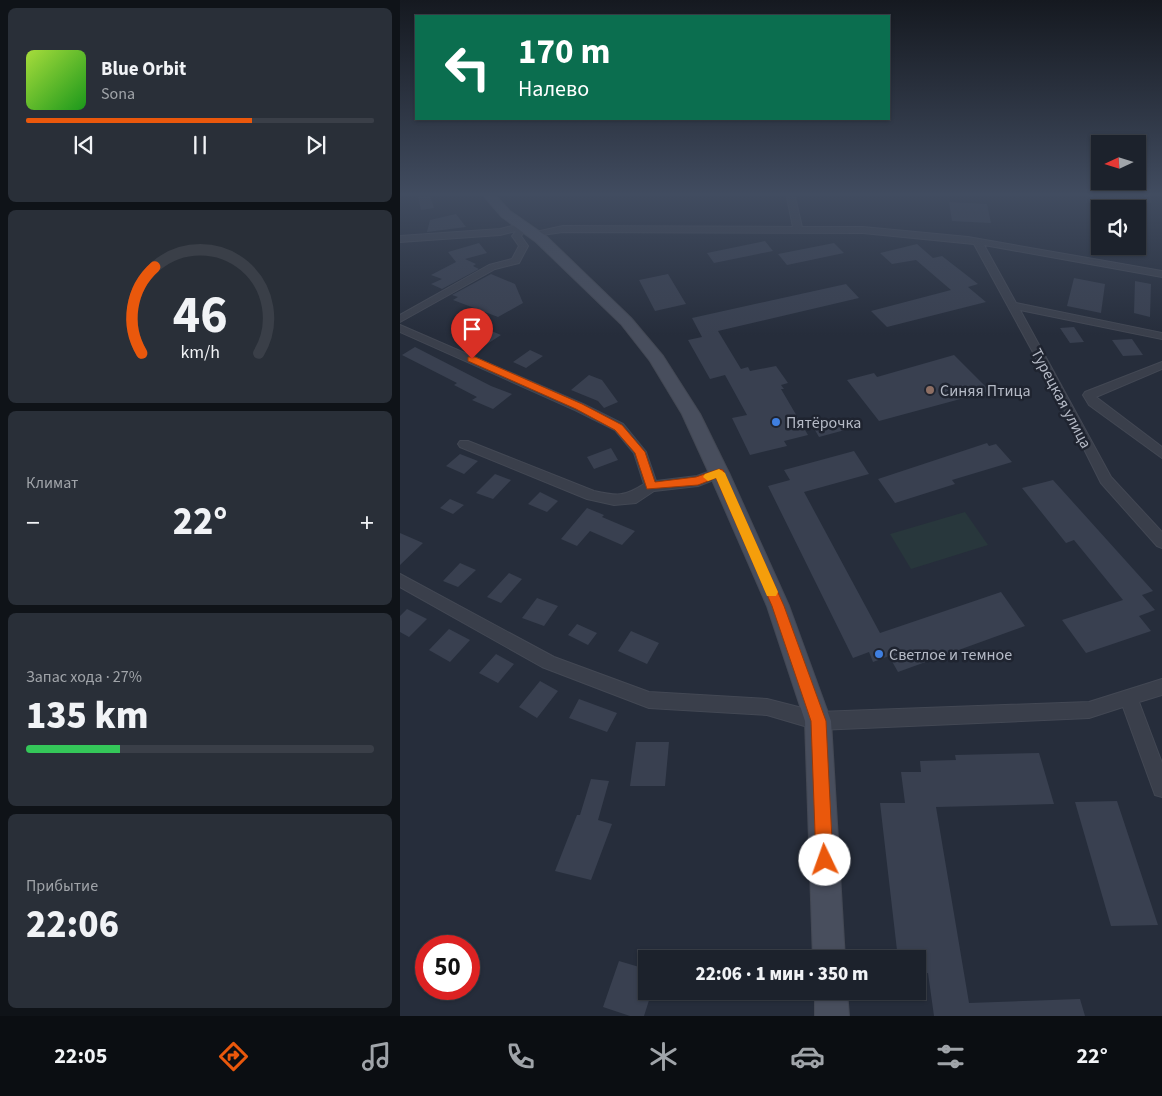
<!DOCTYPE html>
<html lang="ru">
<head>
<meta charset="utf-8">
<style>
	body { margin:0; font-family:"Source Sans 3",sans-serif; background:#292f38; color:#f1f3f6; height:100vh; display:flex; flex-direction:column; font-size:19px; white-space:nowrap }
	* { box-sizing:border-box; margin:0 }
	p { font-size:16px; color:#a0a4a9 }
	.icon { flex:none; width:28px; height:28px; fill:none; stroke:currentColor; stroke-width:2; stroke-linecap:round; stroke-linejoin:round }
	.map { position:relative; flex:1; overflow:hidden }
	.panel { display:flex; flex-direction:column; gap:8px; padding:8px; background:#0f1318; width:400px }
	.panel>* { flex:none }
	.hud { position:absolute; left:15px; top:15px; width:475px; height:105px; border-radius:0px; box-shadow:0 1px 4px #0004,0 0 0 1px #3a3f48; background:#0b6e4f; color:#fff; overflow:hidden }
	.needle { width:32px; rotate:266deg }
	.fabs { position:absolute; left:691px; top:135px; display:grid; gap:10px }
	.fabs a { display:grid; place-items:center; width:55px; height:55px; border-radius:0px; background:#1c222c; box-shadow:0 1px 4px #0004,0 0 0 1px #3a3f48; font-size:25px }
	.speed { position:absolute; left:15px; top:935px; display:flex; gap:10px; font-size:25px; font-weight:700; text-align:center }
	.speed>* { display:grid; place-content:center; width:65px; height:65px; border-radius:50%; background:#1c222c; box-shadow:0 1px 4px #0004,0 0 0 1px #3a3f48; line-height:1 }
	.speed .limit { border:8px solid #d22; background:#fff; color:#111 }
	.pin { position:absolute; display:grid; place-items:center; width:42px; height:42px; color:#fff; margin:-51px -21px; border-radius:50% 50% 50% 0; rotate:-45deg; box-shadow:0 0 5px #0007 }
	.pin .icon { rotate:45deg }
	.me { position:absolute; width:55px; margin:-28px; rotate:357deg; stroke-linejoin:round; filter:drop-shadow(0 0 4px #0008) }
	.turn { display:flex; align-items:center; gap:18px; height:105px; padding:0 20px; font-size:22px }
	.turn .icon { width:65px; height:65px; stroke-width:2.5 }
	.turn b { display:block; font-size:35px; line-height:42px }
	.big { font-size:38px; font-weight:800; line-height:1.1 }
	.panel .card { flex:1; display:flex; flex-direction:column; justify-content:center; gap:8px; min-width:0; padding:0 18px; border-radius:8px; background:#292f38 }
	.panel .dial { align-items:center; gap:0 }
	.dial svg { height:130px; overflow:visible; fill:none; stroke:#3a3f48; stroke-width:7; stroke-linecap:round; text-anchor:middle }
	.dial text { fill:#f1f3f6; stroke:none }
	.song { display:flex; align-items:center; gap:15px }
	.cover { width:60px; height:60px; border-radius:8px; background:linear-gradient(135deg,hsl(80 70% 55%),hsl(120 70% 35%)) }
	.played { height:5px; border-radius:2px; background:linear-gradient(90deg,#ea580c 65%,#3a3f48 65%) }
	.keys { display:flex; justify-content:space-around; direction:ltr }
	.heat { display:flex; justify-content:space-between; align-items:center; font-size:28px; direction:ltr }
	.charge { height:8px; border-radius:4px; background:linear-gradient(90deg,#34c759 27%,#3a3f48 0) }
	.trip { position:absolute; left:238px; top:950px; width:288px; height:50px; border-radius:0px; background:#1c222c; box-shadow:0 1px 4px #0004,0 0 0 1px #3a3f48; font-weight:800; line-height:50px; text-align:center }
	.menu { display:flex; height:80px; justify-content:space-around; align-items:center; background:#0b0e12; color:#a0a4a9 }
	.menu .icon { width:35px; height:35px }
	.menu .on { color:#ea580c }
	.menu b { font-size:22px; color:#f1f3f6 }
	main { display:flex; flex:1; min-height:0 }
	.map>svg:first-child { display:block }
</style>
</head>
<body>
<main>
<section class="panel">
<div class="card">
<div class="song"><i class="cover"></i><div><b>Blue Orbit</b><p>Sona</p></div></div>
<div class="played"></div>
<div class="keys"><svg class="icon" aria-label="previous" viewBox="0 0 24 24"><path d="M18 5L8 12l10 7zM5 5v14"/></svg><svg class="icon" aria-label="pause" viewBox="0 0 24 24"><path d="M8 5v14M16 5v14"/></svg><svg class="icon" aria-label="next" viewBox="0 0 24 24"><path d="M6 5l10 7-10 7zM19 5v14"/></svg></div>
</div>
<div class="card dial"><svg viewBox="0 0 100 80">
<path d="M14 69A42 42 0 1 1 86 69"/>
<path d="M14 69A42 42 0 0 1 22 16" stroke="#ea580c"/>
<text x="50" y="56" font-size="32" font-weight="700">46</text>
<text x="50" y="72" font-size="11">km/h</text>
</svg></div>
<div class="card"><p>Климат</p>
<div class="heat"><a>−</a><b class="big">22°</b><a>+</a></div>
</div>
<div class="card"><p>Запас хода · 27%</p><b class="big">135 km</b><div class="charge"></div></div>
<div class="card"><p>Прибытие</p><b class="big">22:06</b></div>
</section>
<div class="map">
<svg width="762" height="1016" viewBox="0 0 762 1016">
	<rect width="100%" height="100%" fill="#262d3b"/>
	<path fill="#28373c" d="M 565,512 L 588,545 L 511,569 L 490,534 Z"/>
	<path fill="#394050" d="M 17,193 L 29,193 L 34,208 L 21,210 Z
		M 549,202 L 587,204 L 591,223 L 552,221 Z
		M 56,214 L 66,227 L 27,232 L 30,220 Z
		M 365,241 L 373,251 L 314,263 L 307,253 Z
		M 79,243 L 87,253 L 65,259 L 76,264 L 73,266 L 79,269 L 42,289 L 31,284 L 42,279 L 31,275 L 56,262 L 48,252 Z
		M 434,243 L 444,253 L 387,265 L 378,254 Z
		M 517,244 L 533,258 L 542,256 L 578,284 L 568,287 L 586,302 L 487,327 L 471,311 L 551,290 L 516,260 L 492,264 L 480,253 Z
		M 91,274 L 115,284 L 123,303 L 98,317 L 53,300 L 58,297 L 52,295 Z
		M 268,274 L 286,304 L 255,311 L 239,280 Z
		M 674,278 L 705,284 L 701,313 L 667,306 Z
		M 735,281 L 751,284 L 750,317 L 734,313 Z
		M 446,284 L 459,298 L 318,331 L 341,369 L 348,367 L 350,371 L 376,366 L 388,383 L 381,385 L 384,389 L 381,389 L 408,435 L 384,441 L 387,446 L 350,455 L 332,418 L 347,415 L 325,375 L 310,379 L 288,340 L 302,337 L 292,318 Z
		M 77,325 L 101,335 L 81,348 L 56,338 Z
		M 674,327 L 684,342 L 670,343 L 660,328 Z
		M 732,339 L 743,355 L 723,356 L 712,340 Z
		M 15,347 L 91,386 L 112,394 L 93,409 L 72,400 L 77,397 L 54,385 L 57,383 L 2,355 Z
		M 130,350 L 143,356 L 126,368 L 113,362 Z
		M 554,355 L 590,391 L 479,421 L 447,380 L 474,373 L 477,377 Z
		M 189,375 L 202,380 L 218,402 L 204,408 L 198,401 L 171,390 Z
		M 438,418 L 445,430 L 419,437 L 412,425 Z
		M 587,443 L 589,446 L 596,444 L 612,462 L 552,480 L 555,484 L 495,503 L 478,479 Z
		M 211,448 L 218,460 L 194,469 L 187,457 Z
		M 454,451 L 469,474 L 404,492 L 480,633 L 601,592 L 625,626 L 498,672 L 489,656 L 473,662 L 469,652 L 453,658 L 368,486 L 390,480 L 384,470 Z
		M 60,454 L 78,461 L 64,474 L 46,466 Z
		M 95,474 L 111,480 L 93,499 L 76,493 Z
		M 653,480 L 753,591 L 742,595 L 755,610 L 739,616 L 751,631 L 686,653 L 662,620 L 723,600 L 674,540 L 666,543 L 622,488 Z
		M 140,492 L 158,501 L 147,512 L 128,504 Z
		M 50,499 L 64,505 L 53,514 L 40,508 Z
		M 187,508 L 204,515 L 202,517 L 235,531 L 222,545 L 190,531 L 177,546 L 161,539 Z
		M 0,533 L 23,543 L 0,565 Z
		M 60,563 L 76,570 L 58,587 L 43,581 Z
		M 109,573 L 122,579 L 101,603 L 87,597 Z
		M 137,598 L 158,606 L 144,626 L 122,618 Z
		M 7,609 L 27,619 L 9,637 L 0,632 L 0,616 Z
		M 177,624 L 197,633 L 188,645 L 168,635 Z
		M 49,629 L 70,640 L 50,662 L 29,650 Z
		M 231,631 L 259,643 L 247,664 L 218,651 Z
		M 96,654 L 114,664 L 98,683 L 79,673 Z
		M 140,681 L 158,691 L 137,718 L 119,707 Z
		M 179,699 L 217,713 L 207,732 L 169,718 Z
		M 236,742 L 269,742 L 265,786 L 230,786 Z
		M 639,753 L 654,804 L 536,807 L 569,1003 L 680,999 L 685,1016 L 534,1016 L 528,973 L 516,973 L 516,959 L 498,959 L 480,803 L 505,803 L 501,772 L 521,772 L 520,761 L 556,760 L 555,755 Z
		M 191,779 L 209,781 L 198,820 L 212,824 L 191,880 L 155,871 L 177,815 L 180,815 Z
		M 717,801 L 758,925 L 711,926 L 675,802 Z
		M 219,961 L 246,969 L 246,991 L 252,991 L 244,1016 L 230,1016 L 203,1007 Z"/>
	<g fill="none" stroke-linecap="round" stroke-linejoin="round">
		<defs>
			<path id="minor" d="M 386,193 L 394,193 L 402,227 L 463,227 L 568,237 L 762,271 L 762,277 L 584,245 L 616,303 L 762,333 L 762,339 L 620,310 L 711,477 L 762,532 L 762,548 L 757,546 L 701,483 L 665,411 L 574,244 L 463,233 L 163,232 L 135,236 L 131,233 L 163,226 L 393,227 Z
				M 124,223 L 129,226 L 121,236 L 128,246 L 119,263 L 95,269 L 0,322 L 0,315 L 89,265 L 112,259 L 119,246 L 112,236 L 116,231 L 100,235 L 0,242 L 0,236 L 100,229 Z
				M 0,325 L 183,404 L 223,424 L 246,452 L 256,481 L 297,476 L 319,468 L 326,473 L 324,476 L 298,486 L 254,491 L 236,503 L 214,505 L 187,499 L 60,447 L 58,444 L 60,441 L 68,441 L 194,491 C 217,496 224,497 244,484 L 234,453 L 215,430 L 175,410 L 0,332 Z
				M 762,362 L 762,369 L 696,397 L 762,447 L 762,458 L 689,405 L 683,395 L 685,392 Z
				M 0,574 L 154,657 L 249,692 L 367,699 L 418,712 L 689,702 L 762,679 L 762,695 L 739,702 L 762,763 L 762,797 L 755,795 L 723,707 L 689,718 L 418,730 L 367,715 L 249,708 L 142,667 L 0,587 Z"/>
			<path id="secondary" d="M 81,193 L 93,193 L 110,211 L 146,236 L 231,318 L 263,356 L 300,414 L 329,473 L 389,606 L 431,721 L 445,959 L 413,959 L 405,721 L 367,606 L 309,473 L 282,414 L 250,361 L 221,324 L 136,242 L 102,217 Z
				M 415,991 L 447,991 L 449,1016 L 415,1016 Z"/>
		</defs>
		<use href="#minor" stroke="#434854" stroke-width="2"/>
		<use href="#secondary" stroke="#434854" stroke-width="2"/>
		<use href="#minor" fill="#3a3f4b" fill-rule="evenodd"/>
		<use href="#secondary" fill="#484e5d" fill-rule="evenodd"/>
	</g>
	<linearGradient id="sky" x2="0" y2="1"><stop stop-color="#151920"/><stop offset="0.58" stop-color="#414c60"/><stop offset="1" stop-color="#414c60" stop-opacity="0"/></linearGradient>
	<rect width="762" height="335" fill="url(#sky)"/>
	<path fill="#ea580c" stroke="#983908" d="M 68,357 L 75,357 L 182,404 L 222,425 L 245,452 L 255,482 L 296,477 L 319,469 L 323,470 L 384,606 L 426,721 L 433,860 L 431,866 L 425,868 L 419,866 L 416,860 L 411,721 L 372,606 L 316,478 L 298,485 L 247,489 L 235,453 L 215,430 L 176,409 L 68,361 Z"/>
	<path fill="#f59e0b" d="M 319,469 L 325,473 L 378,592 L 376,596 L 367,596 L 316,478 L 308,481 L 303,477 L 305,474 Z"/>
	<circle fill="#8d6e63" stroke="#1f2430" stroke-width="2" cx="530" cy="390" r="5"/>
	<g fill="#3f7fe0" stroke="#1f2430" stroke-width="2">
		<circle cx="376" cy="422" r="5"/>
		<circle cx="479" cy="654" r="5"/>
	</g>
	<g text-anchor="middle" stroke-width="5" stroke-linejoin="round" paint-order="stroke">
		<g font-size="16" fill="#b5bac6" stroke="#1f2430" text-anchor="start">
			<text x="540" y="396">Синяя Птица</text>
			<text x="386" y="428">Пятёрочка</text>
			<text x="489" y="660">Светлое и темное</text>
		</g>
		<g font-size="16" fill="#b5bac6" stroke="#1f2430">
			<text transform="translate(662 398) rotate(62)" y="6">Турецкая улица</text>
		</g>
	</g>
</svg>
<div class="fabs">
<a><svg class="needle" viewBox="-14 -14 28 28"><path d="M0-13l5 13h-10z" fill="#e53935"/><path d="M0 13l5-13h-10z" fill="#a0a4a9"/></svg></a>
<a><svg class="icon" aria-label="sound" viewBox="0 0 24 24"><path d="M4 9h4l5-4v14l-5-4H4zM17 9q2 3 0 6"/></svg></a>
</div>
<div class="speed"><div class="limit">50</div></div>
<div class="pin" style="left:72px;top:359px;background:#d93025"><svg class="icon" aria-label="arrive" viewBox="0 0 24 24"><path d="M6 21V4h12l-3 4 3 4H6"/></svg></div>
<svg class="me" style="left:425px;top:860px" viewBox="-20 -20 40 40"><circle r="19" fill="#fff"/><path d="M0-13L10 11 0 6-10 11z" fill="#ea580c"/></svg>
<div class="trip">22:06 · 1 мин · 350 m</div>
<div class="hud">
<div class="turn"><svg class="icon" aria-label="left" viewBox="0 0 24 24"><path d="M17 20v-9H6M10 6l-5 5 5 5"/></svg><div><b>170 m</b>Налево</div></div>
</div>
</div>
</main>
<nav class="menu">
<b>22:05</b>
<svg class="icon on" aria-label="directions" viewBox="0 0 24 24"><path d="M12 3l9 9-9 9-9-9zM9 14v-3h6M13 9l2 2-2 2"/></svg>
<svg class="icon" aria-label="music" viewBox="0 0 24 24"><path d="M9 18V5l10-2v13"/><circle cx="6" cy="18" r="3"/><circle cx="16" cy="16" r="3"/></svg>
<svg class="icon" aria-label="phone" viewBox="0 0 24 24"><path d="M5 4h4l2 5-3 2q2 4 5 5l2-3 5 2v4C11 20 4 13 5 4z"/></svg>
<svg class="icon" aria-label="climate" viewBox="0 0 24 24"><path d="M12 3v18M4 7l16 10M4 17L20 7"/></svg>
<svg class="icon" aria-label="car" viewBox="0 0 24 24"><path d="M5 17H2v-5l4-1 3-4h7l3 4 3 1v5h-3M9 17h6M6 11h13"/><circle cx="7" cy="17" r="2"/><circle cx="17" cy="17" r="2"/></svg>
<svg class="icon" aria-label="filters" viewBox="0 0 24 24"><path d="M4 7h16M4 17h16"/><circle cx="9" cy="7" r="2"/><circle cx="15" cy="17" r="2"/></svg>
<b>22°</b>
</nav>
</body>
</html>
